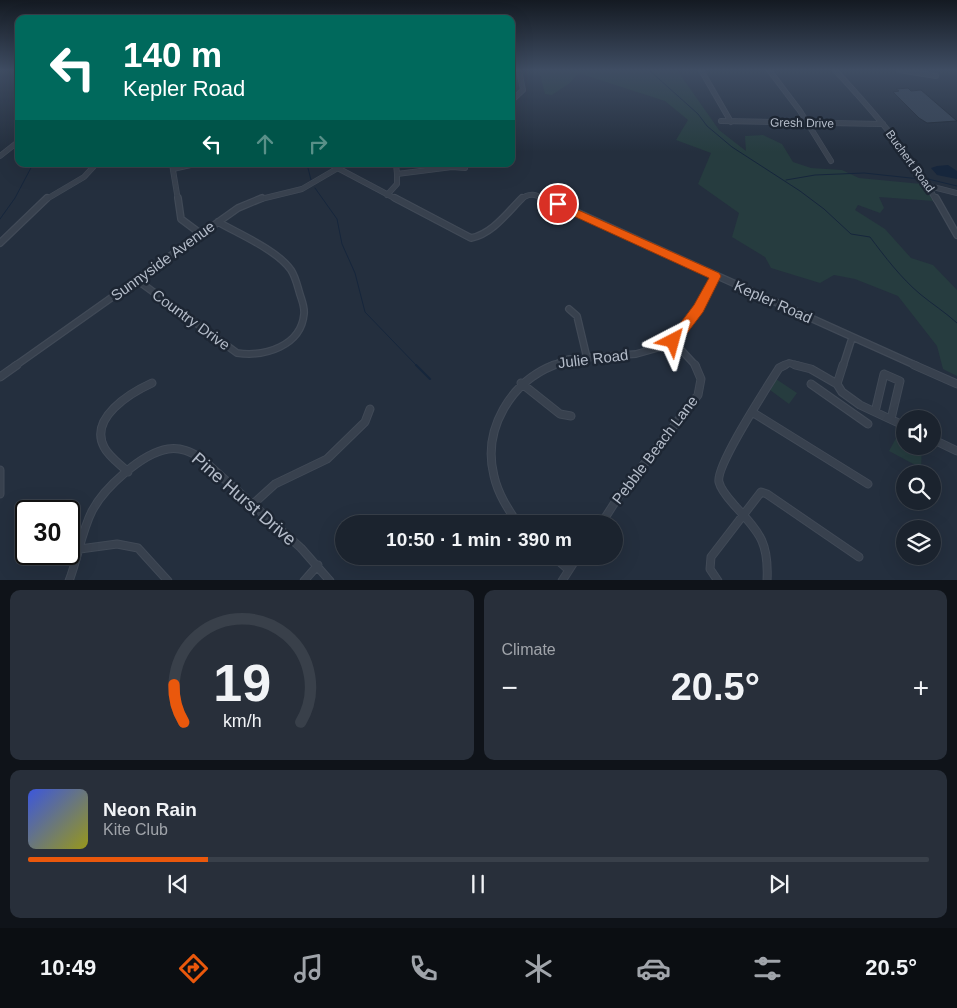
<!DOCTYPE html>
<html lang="en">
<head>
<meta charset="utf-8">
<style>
	body { margin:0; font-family:Helvetica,sans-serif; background:#282f3a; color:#f1f3f6; height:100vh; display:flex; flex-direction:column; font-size:19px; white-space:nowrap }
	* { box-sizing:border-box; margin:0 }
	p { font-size:16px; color:#a0a4aa }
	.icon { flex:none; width:28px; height:28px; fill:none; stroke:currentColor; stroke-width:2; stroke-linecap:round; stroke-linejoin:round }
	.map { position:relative; height:580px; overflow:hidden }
	.sheet { display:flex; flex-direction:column; gap:10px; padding:10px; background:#0f1319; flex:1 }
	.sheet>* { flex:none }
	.hud { position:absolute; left:15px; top:15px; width:500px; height:152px; border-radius:10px; box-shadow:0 5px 20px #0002,0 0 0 1px #39404a; background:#00695c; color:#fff; overflow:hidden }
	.fabs { position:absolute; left:896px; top:410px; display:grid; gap:10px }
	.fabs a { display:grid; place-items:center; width:45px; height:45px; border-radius:50%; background:#1b232e; box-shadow:0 5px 20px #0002,0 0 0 1px #39404a; font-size:25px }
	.speed { position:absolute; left:15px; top:500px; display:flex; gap:10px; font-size:25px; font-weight:700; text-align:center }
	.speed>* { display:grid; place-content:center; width:65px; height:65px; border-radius:50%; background:#1b232e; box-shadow:0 5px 20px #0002,0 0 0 1px #39404a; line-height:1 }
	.speed .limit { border:2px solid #111; border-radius:8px; background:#fff; color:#111 }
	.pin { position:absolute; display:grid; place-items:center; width:42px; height:42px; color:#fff; margin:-21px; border:2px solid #fff; border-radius:50%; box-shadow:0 1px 5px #0007 }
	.me { position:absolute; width:55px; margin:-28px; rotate:39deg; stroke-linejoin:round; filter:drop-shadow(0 0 4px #0008) }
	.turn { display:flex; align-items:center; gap:18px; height:105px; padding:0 25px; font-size:22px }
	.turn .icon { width:65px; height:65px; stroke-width:2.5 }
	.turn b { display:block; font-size:35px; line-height:42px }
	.lanes { display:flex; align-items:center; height:48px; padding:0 25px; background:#0003; justify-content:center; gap:25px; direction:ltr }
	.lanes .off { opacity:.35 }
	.big { font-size:38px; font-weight:600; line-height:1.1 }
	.sheet .widget { flex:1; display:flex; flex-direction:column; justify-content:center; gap:8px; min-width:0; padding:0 18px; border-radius:10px; background:#282f3a }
	.sheet .dial { align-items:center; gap:0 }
	.dial svg { height:130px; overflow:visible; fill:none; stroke:#39404a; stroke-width:7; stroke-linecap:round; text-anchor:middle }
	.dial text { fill:#f1f3f6; stroke:none }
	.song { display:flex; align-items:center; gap:15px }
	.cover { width:60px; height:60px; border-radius:8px; background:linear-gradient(135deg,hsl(230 70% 55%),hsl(60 70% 35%)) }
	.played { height:5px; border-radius:2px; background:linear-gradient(90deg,#ea580c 20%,#39404a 20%) }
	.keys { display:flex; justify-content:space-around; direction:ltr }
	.heat { display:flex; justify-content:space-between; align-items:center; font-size:28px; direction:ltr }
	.sheet .tiles { flex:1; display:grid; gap:10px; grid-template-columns:1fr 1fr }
	.widget:last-child { grid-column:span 2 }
	.trip { position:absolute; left:335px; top:515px; width:288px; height:50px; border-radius:25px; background:#1b232e; box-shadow:0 5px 20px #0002,0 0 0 1px #39404a; font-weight:600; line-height:50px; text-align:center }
	.tabs { display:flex; height:80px; justify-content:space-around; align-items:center; background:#0b0e12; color:#a0a4aa }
	.tabs .icon { width:35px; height:35px }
	.tabs .on { color:#ea580c }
	.tabs b { font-size:22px; color:#f1f3f6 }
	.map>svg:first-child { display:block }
</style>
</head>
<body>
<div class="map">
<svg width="957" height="581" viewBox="0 0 957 581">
	<rect width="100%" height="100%" fill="#242f3e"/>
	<path fill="#263c3f" d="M 539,70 L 677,70 L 719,130 L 746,151 L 745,136 L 763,135 L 782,144 L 793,162 L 811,168 L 842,170 L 859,178 L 922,184 L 934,201 L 879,197 L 884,208 L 880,213 L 858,205 L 855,210 L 885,229 L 911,258 L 933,265 L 957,290 L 957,376 L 943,369 L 937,346 L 898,296 L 855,279 L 834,275 L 820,283 L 771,268 L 765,257 L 732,237 L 739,213 L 698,184 L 711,153 L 676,140 L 688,120 L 665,101 L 578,73 L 571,82 L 552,95 L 545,94 Z
		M 776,379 L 797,393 L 789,404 L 770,390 Z
		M 901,429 L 905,430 L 905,446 L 922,446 L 921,468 L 889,451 Z"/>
	<path fill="#16263c" d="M 948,165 L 957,171 L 957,179 L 937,175 L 931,168 L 937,166 Z"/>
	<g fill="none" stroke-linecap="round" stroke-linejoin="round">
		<path stroke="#16263c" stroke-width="1" d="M 649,70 L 698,114 L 707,126 L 732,147 L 800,191 L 824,209 L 851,234 L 870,237 C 885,257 901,278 920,294 C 932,304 945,312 957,323
			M 304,164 L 308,168 L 311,180
			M 928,179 L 957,186
			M 786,180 L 815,175 L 864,173 L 920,179
			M 315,188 L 337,219 L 342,244 L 355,273 L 365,312 L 417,366
			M 0,219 L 15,198 L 33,164"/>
		<path stroke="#16263c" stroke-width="2" d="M 416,365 L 430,379"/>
	</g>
	<path fill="#364354" stroke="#1f2835" d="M 908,88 L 911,91 L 921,90 L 957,121 L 927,123 L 919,118 L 893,92 L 899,91 L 896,89 Z"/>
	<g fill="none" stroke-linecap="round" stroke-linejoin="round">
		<defs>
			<path id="minor-far2" d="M 701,70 L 731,122
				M 769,70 L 800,111 L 831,161
				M 835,70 C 872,110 909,152 936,200
				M 899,70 L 936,76
				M 511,101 L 523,90 L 519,70
				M 721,121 L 883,124
				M 0,156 L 19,141
				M 172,164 L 178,200
				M 330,164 L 398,200
				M 396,164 L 397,174
				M 173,169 L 195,164
				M 929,186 L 957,193
				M 387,195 L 397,184 L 397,174 L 452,167 L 465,168
				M 45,200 L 84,177 L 96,164
				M 257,200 L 302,189 L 338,168
				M 520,200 C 530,191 537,195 547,200"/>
			<path id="minor-far1" d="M 178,198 L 181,219 L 201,234
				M 395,198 L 471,238 C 492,234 507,213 522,198
				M 545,198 L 917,366
				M 936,198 L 957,235
				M 0,243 L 47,198
				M 137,280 L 237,353 C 265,357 301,346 304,314 C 305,306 301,299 299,291 C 297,284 295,276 291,270 C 277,250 239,234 218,222
				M 569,309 L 577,316 L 587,358
				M 15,366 L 238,208 L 262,198
				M 551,366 L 569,359 L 636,354 L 661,347 L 673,341
				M 696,366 L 673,341 L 698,308 L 715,276
				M 783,366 L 789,363 L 800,366
				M 843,366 L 852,338"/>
			<path id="minor" d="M 795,365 L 811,369 L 837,384 L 842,392 L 860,405 L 905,426
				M 914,365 L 957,384
				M 0,377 L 17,365
				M 521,383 L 560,414 L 571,416
				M 811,384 L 868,424
				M 837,384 L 843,365
				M 752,412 L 868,484
				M 875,412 L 884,374 L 900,381 L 891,419
				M 932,439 L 957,451
				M 0,470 L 0,494
				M 128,472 C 120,464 109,457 104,447 C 89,418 130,393 152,383
				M 252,505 L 275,484 L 327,459 L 365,422 L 370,409
				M 518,524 C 508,509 498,494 494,476 C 482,429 511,382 554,365
				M 601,524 L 619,496 L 698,395 L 701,379 L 695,365
				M 80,549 L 117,544 L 138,548 L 168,581
				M 553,556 L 569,570
				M 69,581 C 78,558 81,533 92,511 C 104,488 142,453 168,449 C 181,447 191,452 201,458 L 301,548 L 330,581
				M 304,581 L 318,565
				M 562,581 L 578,556
				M 718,581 L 710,569 L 711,557 L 761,492 L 767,494 L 859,557
				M 767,581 C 769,544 761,534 736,507 C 730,500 721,491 719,482 C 715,466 768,386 779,368 L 785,365"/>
		</defs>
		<use href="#minor-far2" stroke="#414a57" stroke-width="6"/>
		<use href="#minor-far1" stroke="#414a57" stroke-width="8"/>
		<use href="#minor" stroke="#414a57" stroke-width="9"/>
		<use href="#minor-far2" stroke="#38414e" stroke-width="4.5"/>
		<use href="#minor-far1" stroke="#38414e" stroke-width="5.5"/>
		<use href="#minor" stroke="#38414e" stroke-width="7"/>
	</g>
	<linearGradient id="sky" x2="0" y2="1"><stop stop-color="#141a22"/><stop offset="0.46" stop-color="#3f4d63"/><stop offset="1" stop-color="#3f4d63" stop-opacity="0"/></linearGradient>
	<rect width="957" height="152" fill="url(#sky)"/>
	<path fill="#ea580c" stroke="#983908" d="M 558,201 L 719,273 L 721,276 L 703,312 L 678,345 L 673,346 L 669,345 L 667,341 L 694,305 L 709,278 L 554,207 L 553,204 Z"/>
	<g text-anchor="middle" stroke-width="5" stroke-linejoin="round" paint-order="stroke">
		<g font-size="12" fill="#b4bcc9" stroke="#1d2633">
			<text transform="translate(802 123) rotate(1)" y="4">Gresh Drive</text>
			<text transform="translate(910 161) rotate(54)" y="4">Buchert Road</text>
		</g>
		<g font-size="15" fill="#b4bcc9" stroke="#1d2633">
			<text transform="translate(163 261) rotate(-36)" y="5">Sunnyside Avenue</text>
			<text transform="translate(773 302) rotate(24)" y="5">Kepler Road</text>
			<text transform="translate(191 320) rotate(36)" y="5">Country Drive</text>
			<text transform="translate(593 359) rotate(-7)" y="5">Julie Road</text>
			<text transform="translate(655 450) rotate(-53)" y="5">Pebble Beach Lane</text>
		</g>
		<g font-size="18" fill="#b4bcc9" stroke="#1d2633">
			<text transform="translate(244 499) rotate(41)" y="6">Pine Hurst Drive</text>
		</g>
	</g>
</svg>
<div class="fabs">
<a><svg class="icon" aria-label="sound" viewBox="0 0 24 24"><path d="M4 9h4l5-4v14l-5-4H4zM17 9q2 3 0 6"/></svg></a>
<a><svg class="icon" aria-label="search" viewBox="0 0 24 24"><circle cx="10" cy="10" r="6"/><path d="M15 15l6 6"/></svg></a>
<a><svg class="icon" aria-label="layers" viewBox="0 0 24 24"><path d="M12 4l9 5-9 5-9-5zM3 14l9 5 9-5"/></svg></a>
</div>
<div class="speed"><div class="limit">30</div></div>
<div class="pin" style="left:558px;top:204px;background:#d93025"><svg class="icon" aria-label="arrive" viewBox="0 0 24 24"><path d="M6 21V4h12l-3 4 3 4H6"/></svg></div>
<svg class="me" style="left:673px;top:341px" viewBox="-20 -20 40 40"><path d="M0-17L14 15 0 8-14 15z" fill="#ea580c" stroke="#fff" stroke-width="4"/></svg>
<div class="trip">10:50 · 1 min · 390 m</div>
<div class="hud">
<div class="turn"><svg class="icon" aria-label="left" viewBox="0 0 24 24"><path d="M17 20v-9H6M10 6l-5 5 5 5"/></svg><div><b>140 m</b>Kepler Road</div></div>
<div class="lanes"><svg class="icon" aria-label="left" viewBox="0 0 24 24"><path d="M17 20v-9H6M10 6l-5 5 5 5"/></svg><svg class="icon off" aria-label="ahead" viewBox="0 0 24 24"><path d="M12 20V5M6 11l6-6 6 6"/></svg><svg class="icon off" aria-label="right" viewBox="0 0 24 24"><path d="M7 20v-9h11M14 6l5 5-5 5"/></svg></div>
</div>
</div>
<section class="sheet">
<div class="tiles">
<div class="widget dial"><svg viewBox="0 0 100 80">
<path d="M14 69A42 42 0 1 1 86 69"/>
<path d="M14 69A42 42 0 0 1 8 46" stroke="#ea580c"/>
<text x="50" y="56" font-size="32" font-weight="700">19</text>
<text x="50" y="72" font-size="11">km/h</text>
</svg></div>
<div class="widget"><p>Climate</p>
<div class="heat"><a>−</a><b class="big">20.5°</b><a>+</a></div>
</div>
<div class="widget">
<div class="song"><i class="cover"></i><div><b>Neon Rain</b><p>Kite Club</p></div></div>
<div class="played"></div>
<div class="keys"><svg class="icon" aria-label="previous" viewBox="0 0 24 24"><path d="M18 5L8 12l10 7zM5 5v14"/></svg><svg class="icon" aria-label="pause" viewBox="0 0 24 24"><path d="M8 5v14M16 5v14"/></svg><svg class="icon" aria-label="next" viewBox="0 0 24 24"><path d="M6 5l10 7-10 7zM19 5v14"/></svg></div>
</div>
</div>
</section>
<nav class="tabs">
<b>10:49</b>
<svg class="icon on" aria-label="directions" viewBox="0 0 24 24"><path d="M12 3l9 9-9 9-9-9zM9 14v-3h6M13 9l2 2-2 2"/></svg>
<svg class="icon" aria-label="music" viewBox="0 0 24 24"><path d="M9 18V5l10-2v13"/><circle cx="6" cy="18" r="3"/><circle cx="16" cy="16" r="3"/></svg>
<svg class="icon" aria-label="phone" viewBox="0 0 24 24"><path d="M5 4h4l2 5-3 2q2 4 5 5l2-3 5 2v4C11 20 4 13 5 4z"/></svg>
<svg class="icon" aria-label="climate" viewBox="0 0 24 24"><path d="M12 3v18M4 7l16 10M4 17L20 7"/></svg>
<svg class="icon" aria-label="car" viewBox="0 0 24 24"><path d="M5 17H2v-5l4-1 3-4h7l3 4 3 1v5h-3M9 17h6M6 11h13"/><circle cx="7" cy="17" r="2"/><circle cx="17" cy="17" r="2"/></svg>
<svg class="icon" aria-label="filters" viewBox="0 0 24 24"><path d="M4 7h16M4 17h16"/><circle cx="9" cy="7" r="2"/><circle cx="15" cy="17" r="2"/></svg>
<b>20.5°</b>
</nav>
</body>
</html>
